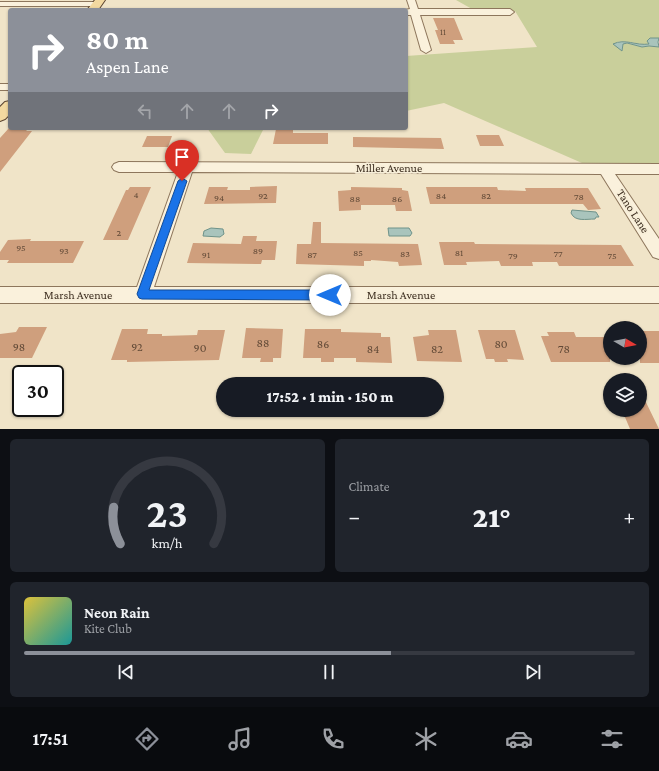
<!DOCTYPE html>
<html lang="en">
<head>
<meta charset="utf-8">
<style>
	body { margin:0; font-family:"Crimson Pro",serif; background:#20242c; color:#f1f3f6; height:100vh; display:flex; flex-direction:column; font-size:15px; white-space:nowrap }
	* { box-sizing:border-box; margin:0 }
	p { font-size:13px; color:#9ea1a6 }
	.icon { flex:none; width:22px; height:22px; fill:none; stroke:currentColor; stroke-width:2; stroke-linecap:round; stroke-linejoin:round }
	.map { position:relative; height:429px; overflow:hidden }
	.sheet { display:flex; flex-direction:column; gap:10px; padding:10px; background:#0d0f14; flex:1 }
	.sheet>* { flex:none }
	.top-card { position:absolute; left:8px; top:8px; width:400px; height:122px; border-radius:4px; box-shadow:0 1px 3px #0004; background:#8c9099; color:#fff; overflow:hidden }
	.needle { width:26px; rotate:100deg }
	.fabs { position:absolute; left:603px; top:321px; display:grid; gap:8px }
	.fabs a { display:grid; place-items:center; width:44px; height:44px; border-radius:50%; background:#171b24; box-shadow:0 1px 3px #0004; font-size:20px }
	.speed { position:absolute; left:12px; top:365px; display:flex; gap:8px; font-size:20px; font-weight:700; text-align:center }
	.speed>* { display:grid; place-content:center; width:52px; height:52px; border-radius:50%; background:#171b24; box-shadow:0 1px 3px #0004; line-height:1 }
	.speed .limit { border:2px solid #111; border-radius:6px; background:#fff; color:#111 }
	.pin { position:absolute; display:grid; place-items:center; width:34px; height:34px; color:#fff; margin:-41px -17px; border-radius:50% 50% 50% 0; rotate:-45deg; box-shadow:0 0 4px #0007 }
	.pin .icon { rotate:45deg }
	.me { position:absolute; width:44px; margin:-22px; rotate:270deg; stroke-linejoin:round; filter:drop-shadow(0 0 3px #0008) }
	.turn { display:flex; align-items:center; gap:14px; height:84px; padding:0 12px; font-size:18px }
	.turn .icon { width:52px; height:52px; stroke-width:2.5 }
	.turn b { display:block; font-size:28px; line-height:34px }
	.lanes { display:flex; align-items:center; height:38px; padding:0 12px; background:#0003; justify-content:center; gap:20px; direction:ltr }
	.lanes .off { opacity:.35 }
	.big { font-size:30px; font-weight:800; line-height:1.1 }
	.sheet .tile { flex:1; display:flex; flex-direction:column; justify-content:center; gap:6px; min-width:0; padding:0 14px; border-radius:6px; background:#20242c }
	.sheet .dial { align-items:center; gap:0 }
	.dial svg { height:104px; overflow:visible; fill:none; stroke:#363941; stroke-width:7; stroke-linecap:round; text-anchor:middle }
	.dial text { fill:#f1f3f6; stroke:none }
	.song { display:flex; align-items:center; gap:12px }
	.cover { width:48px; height:48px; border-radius:6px; background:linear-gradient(135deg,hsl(50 70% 55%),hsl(180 70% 35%)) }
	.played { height:4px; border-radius:2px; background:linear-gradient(90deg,#8c9099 60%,#363941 60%) }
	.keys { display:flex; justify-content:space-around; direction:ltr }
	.heat { display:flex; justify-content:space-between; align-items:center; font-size:22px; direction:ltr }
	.sheet .tiles { flex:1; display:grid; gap:10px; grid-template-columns:1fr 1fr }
	.tile:last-child { grid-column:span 2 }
	.trip { position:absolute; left:216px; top:377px; width:228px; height:40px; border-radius:20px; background:#171b24; box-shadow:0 1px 3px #0004; font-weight:800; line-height:40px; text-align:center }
	.tab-bar { display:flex; height:64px; justify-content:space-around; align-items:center; background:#090b0e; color:#9ea1a6 }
	.tab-bar .icon { width:28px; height:28px }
	.tab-bar .on { color:#8c9099 }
	.tab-bar b { font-size:18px; color:#f1f3f6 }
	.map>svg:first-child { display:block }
</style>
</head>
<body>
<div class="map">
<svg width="659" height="429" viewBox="0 0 659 429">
	<rect width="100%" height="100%" fill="#f0e4c8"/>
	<path fill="#c9cf9b" d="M 456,0 L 659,0 L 659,38 L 650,38 L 649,44 C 638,45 628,40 617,42 L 622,51 L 623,44 L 626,43 L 642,47 L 648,46 L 659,47 L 659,163 L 582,163 L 444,103 L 406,111 L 406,56 L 537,47 L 515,11 L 472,9 Z
		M 207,128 L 264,128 L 251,154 L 225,153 Z"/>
	<path fill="#a9c4bc" stroke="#6f938a" d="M 650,38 L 659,38 L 658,42 L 659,47 L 649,46 L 642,47 L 627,43 L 623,44 L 622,51 L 613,44 C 625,38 636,46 649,44 L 647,41 Z
		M 572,210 L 596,212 L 599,217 L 596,217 L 595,219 C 586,219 575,222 571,213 Z
		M 211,228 L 223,229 L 224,234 L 220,237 L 203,236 L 204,231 Z
		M 388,228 L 409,228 L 412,233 L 410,236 L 389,236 Z"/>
	<path fill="#cf9f7d" d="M 433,18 L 454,18 L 463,40 L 453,40 L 455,44 L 440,44 L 435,30 L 438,30 Z
		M 9,128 L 29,128 L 26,131 L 32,131 L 0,172 L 0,138 Z
		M 276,129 L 293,130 L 293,133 L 328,133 L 328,144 L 273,144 Z
		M 476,135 L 499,135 L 504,146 L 480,146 Z
		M 147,136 L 172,136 L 168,147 L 142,147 Z
		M 353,137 L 441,138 L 444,149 L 353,147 Z
		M 277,186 L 276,203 L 204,204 L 209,187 L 228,187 L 227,190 L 250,190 L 250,187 Z
		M 130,187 L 151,187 L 128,240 L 103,240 L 126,190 L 128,190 Z
		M 351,187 L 402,188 L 402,190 L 408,191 L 412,211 L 396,211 L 395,205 L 361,205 L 361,210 L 339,211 L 338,191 L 351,190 Z
		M 426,187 L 497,187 L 498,190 L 526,191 L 525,188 L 588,188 L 601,209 L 588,210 L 583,204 L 430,204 Z
		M 313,222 L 321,222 L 321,243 L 418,244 L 422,265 L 399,266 L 398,262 L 371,260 L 371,261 L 364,261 L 364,266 L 296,264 L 297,244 L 311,244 Z
		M 243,236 L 257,236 L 256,241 L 277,241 L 275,260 L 262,260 L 261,264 L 187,263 L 193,243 L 241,244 Z
		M 31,239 L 30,241 L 84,241 L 73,263 L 7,263 L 9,260 L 0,260 L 0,252 L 8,240 Z
		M 439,242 L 474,242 L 475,244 L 621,245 L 634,266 L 559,266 L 557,262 L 532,262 L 533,266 L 501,266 L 499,261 L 466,262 L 467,265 L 444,265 Z
		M 19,327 L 47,327 L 32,358 L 0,358 L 0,334 L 16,332 Z
		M 246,328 L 283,329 L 281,358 L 273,358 L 273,362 L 260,362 L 261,358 L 242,358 Z
		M 122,329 L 148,329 L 147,334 L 162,334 L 162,336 L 197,335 L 198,330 L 225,330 L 219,360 L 127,362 L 127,360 L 111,360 Z
		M 305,329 L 341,329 L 341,332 L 381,333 L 381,337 L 390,337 L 392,363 L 356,362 L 356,358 L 334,358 L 334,362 L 321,362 L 321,358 L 303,358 Z
		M 428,330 L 456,330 L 462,362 L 417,361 L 413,337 L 429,335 Z
		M 478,330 L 515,330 L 524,360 L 507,359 L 508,362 L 495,362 L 494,359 L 486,359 Z
		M 640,331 L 659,331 L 659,363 L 640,363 Z
		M 547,332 L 574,332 L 576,337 L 610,337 L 610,362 L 551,362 L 541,336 L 549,336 Z
		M 640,390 L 659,429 L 630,429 L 622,410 L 640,410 Z"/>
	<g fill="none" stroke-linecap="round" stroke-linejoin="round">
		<defs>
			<path id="minor" d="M 407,0 L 415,0 L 418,9 L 510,9 L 514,12 L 510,15 L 420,15 L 431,50 L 426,53 L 421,50 L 411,15 L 406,15 L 406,10 L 404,10 L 410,9 Z
				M 0,2 L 97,2 L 101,4 L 97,6 L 0,6 Z
				M 0,84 L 10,84 L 10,90 L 0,90 Z
				M 119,162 L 659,164 L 659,174 L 615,174 L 659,239 L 659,259 L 653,257 L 601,174 L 192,172 L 154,287 L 659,287 L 659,303 L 0,303 L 0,287 L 137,287 L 178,172 L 119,172 L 114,170 L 112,167 L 114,164 Z"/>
			<path id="major" d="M 95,0 L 105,0 L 98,10 L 87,10 Z
				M 10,101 L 10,114 L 5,119 L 0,121 L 0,107 L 5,102 Z"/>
		</defs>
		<use href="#minor" stroke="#8d765c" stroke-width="2"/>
		<use href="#major" stroke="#5b4430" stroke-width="2"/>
		<use href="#minor" fill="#faf1dc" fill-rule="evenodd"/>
		<use href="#major" fill="#f3d9a0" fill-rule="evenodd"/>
	</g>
	<path fill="#1a73e8" stroke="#114b97" d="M 182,178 L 187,181 L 149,290 L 330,290 L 334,291 L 336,295 L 334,298 L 330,300 L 142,299 L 139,298 L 137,294 L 178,181 Z"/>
	<g text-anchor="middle" stroke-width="3.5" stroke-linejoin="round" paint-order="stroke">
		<g font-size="9" fill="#624a37">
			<text x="443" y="35">11</text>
		</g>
		<g font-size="10" fill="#624a37">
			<text x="136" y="198">4</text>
			<text x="263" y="199">92</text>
			<text x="441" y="199">84</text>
			<text x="486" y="199">82</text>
			<text x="579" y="200">78</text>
			<text x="219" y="201">94</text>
			<text x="355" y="202">88</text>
			<text x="397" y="202">86</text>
			<text x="119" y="236">2</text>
			<text x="21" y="251">95</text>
			<text x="64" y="254">93</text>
			<text x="258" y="254">89</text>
			<text x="358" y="256">85</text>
			<text x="459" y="256">81</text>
			<text x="405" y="257">83</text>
			<text x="558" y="257">77</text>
			<text x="206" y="258">91</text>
			<text x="312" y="258">87</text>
			<text x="513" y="259">79</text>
			<text x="612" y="259">75</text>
		</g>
		<g font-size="12" fill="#3d2e20" stroke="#f7eed8">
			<text x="389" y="172">Miller Avenue</text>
			<text transform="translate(633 211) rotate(57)" y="4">Tano Lane</text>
			<text x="78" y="299">Marsh Avenue</text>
			<text x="401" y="299">Marsh Avenue</text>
		</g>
		<g font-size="12" fill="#624a37">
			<text x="263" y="347">88</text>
			<text x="323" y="348">86</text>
			<text x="501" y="348">80</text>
			<text x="19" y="351">98</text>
			<text x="137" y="351">92</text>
			<text x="200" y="352">90</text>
			<text x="373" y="353">84</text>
			<text x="437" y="353">82</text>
			<text x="564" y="353">78</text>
		</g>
	</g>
</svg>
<div class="fabs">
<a><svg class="needle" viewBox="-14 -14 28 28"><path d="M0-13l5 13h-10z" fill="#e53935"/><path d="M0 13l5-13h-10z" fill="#9ea1a6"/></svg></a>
<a><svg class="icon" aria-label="layers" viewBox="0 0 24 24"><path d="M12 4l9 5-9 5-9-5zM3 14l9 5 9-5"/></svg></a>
</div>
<div class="speed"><div class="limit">30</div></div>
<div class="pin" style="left:182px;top:181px;background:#d93025"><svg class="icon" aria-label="arrive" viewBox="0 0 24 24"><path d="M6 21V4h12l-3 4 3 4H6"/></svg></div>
<svg class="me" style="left:330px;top:295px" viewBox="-20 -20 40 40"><circle r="19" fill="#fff"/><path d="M0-13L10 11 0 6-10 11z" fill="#1a73e8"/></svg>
<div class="trip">17:52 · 1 min · 150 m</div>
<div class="top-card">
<div class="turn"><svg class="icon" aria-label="right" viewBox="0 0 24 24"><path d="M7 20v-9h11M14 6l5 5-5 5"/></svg><div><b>80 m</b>Aspen Lane</div></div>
<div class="lanes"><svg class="icon off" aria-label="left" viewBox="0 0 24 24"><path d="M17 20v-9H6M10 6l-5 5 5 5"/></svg><svg class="icon off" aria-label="ahead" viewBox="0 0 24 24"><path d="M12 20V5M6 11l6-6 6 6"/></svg><svg class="icon off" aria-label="ahead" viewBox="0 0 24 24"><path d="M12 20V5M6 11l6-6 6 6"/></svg><svg class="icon" aria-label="right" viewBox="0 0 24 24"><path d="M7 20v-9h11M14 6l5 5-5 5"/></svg></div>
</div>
</div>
<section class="sheet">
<div class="tiles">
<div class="tile dial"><svg viewBox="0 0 100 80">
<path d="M14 69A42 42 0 1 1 86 69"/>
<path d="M14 69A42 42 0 0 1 9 41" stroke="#8c9099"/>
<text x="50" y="56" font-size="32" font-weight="700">23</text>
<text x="50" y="72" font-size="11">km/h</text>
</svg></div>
<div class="tile"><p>Climate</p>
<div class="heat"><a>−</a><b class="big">21°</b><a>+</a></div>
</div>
<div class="tile">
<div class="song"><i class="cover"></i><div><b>Neon Rain</b><p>Kite Club</p></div></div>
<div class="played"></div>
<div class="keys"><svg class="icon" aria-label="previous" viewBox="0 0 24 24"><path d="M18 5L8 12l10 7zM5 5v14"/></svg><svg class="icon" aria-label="pause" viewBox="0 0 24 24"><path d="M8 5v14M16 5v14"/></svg><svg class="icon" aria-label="next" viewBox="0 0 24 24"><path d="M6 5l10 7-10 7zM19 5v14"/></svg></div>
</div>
</div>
</section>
<nav class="tab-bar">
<b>17:51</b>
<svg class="icon on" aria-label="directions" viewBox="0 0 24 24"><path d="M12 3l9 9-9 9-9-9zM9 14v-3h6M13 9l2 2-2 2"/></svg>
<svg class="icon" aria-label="music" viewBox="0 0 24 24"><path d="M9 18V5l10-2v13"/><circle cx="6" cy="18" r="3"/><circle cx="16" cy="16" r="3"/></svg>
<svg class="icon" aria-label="phone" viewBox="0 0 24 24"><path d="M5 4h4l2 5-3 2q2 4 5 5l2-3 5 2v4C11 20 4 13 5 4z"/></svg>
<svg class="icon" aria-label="climate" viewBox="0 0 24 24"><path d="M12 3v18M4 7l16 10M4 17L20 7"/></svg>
<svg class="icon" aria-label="car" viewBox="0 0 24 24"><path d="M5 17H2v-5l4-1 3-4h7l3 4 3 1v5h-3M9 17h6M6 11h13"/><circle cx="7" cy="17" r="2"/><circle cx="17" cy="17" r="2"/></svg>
<svg class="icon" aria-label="filters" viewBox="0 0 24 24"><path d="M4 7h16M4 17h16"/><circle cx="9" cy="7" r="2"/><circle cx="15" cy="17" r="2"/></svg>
</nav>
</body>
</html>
